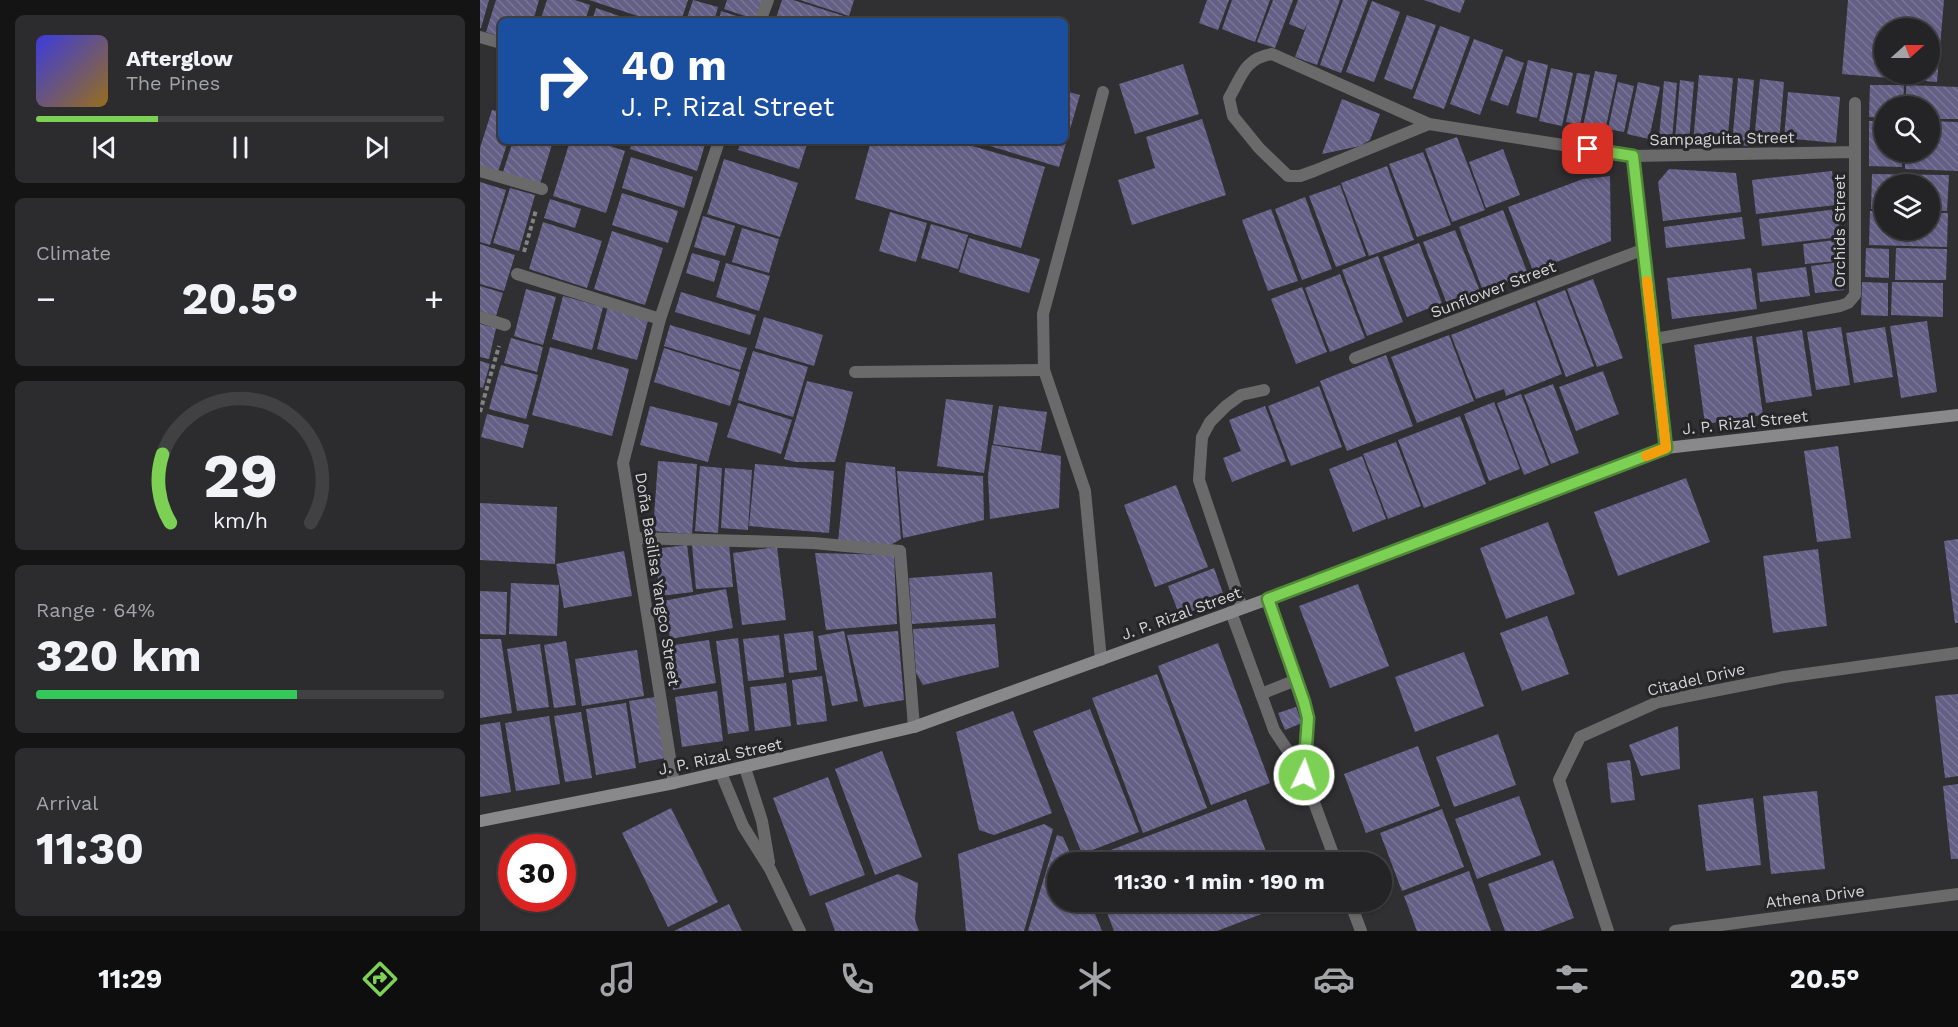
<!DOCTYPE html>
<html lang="en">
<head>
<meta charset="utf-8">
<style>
	body { margin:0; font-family:"Work Sans",sans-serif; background:#2c2c2e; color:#f1f3f6; height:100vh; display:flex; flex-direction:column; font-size:22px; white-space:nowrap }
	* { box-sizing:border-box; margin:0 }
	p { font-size:20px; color:#a3a4a7 }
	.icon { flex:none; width:33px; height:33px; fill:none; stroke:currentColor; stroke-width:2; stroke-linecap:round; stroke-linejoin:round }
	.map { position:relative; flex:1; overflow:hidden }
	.details { display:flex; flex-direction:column; gap:15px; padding:15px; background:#141415; width:480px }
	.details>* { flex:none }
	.top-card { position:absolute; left:18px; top:18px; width:570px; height:126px; border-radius:9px; box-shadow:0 2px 4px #0004,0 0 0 2px #414143; background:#1a4fa0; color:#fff; overflow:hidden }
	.needle { width:39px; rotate:69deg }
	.tools { position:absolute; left:1394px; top:18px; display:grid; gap:12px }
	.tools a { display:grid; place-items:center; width:66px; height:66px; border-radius:50%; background:#242426; box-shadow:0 2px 4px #0004,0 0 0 2px #414143; font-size:30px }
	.speed { position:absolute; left:18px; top:834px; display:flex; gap:12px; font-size:30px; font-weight:700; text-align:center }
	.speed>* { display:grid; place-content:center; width:78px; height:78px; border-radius:50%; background:#242426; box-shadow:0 2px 4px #0004,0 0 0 2px #414143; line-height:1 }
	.speed .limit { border:9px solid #d22; background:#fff; color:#111 }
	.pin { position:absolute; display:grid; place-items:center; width:51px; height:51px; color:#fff; margin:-26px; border-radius:12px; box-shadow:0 3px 9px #0006 }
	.me { position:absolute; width:66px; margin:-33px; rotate:3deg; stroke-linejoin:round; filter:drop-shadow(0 0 4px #0008) }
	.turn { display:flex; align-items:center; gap:21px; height:126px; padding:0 24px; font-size:27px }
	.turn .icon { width:78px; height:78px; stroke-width:2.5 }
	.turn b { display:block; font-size:42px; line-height:51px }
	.big { font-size:45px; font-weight:700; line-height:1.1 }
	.details .card { flex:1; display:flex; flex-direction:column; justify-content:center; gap:9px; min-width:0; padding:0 21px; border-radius:9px; background:#2c2c2e }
	.details .dial { align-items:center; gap:0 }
	.dial svg { height:156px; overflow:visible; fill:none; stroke:#414143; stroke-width:7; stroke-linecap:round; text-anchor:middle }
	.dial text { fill:#f1f3f6; stroke:none }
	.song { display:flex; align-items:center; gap:18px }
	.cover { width:72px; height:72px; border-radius:9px; background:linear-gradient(135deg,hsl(240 70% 55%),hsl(40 70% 35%)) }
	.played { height:6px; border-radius:3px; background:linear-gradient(90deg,#7cd155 30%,#414143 30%) }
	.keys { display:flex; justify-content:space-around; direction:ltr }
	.heat { display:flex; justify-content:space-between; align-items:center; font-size:33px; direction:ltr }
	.charge { height:9px; border-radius:4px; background:linear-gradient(90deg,#34c759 64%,#414143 0) }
	.trip { position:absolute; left:567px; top:852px; width:345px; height:60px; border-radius:30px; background:#242426; box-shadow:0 2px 4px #0004,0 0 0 2px #414143; font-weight:700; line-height:60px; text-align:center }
	.dock { display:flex; height:96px; justify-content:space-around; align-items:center; background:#0e0e0f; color:#a3a4a7 }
	.dock .icon { width:42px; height:42px }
	.dock .current { color:#7cd155 }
	.dock b { font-size:27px; color:#f1f3f6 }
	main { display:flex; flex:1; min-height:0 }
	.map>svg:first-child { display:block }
</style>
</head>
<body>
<main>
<section class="details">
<div class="card">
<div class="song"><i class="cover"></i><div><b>Afterglow</b><p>The Pines</p></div></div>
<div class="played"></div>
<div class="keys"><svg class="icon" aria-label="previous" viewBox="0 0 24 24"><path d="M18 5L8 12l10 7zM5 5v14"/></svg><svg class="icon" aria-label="pause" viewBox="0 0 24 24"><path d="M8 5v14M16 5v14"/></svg><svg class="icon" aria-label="next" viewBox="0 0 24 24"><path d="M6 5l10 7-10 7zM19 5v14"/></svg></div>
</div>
<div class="card"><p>Climate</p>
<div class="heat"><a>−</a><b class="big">20.5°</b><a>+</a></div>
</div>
<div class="card dial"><svg viewBox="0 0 100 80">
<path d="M14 69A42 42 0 1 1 86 69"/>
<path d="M14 69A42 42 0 0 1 10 34" stroke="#7cd155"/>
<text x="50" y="56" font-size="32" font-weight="700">29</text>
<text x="50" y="72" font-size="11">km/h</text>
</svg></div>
<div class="card"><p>Range · 64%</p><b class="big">320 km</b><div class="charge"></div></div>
<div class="card"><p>Arrival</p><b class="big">11:30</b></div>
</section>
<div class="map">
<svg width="1478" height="931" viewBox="0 0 1478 931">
	<defs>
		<pattern id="building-back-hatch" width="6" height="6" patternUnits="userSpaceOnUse" patternTransform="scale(1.5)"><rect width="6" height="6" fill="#645f85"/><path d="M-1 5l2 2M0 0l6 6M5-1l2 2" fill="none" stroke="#797596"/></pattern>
	</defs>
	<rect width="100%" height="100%" fill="#303033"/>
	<path fill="url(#building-back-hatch)" fill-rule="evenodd" d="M 0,0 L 9,0 L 1,28 L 0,28 Z
		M 16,0 L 59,0 L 53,21 L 21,21 L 21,37 L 6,32 Z
		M 67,0 L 95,0 L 110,5 L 105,21 L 60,21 Z
		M 109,0 L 208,0 L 201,21 L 173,21 Z
		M 213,0 L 238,7 L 234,21 L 206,21 Z
		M 247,0 L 283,0 L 277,20 L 244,9 Z
		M 302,0 L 313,0 L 367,17 L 365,21 L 295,21 Z
		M 320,0 L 374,0 L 369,16 Z
		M 727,0 L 749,0 L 738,30 L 719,23 Z
		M 752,0 L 790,0 L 775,42 L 742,29 Z
		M 793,0 L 813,0 L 795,48 L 777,42 Z
		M 818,0 L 860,0 L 837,65 L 815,57 L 828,22 L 824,30 L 809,24 Z
		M 863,0 L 888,0 L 861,73 L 840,65 Z
		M 944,0 L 985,0 L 980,13 Z
		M 1368,0 L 1464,0 L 1457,82 L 1362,74 ZM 1404,28 L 1449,28 L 1449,74 L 1404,74 Z
		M 892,1 L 920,12 L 894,82 L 866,72 Z
		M 116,8 L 154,21 L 112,21 Z
		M 241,11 L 266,19 L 265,21 L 239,21 Z
		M 927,15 L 956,25 L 932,90 L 904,79 Z
		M 960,26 L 990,37 L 964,109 L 933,98 Z
		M 994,39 L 1023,50 L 1000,115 L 970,104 Z
		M 1026,56 L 1044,63 L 1028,106 L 1010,100 Z
		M 1048,60 L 1068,65 L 1057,118 L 1036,113 Z
		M 703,64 L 719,114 L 655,134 L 639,84 Z
		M 1071,68 L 1093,73 L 1082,126 L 1059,121 Z
		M 1115,71 L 1137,75 L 1125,131 L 1103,126 Z
		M 1097,73 L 1110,75 L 1100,125 L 1086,122 Z
		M 1219,75 L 1253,78 L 1247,146 L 1213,143 Z
		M 1258,78 L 1274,80 L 1268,146 L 1252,144 Z
		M 1280,79 L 1304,82 L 1299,143 L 1274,141 Z
		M 1200,80 L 1214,82 L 1209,142 L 1195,140 Z
		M 1184,81 L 1197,83 L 1192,139 L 1179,138 Z
		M 1138,82 L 1154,86 L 1144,132 L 1128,129 Z
		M 1158,82 L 1180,87 L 1169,139 L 1147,134 Z
		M 1390,85 L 1424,85 L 1423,106 L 1404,106 L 1404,118 L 1389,117 Z
		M 1426,85 L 1478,87 L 1478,119 L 1449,119 L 1449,106 L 1426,106 Z
		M 585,91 L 600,95 L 579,167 L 500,143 L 500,141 L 585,141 Z
		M 1308,92 L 1360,97 L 1356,143 L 1304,138 Z
		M 862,99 L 900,114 L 890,140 L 880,146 L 842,154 Z
		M 12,110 L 21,112 L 21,141 L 28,141 L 18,172 L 0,166 L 0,148 Z
		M 722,119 L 746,195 L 652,225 L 638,180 L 675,168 L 666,137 Z
		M 1389,121 L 1404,121 L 1404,152 L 1422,152 L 1422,167 L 1389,166 Z
		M 1449,121 L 1478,122 L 1478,171 L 1425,169 L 1425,152 L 1449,152 Z
		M 977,137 L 1005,210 L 972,222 L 945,149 Z
		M 33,141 L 73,141 L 60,184 L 23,172 Z
		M 90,141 L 115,141 L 145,151 L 126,213 L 73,196 Z
		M 152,141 L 226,141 L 217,171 L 150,149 Z
		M 261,141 L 328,141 L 319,169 L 258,150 Z
		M 391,141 L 475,141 L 565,167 L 541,248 L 375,199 Z
		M 1023,149 L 1040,195 L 1006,208 L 989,162 Z
		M 943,152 L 971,225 L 937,237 L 909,164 Z
		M 151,157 L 213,177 L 204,208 L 142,188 Z
		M 244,159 L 318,183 L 300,237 L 227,214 Z
		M 907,166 L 934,240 L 889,256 L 861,183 Z
		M 1189,169 L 1256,173 L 1261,212 L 1183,221 L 1178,182 Z
		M 1352,171 L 1356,205 L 1276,214 L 1272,180 Z
		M 1392,174 L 1469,175 L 1467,211 L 1449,210 L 1449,184 L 1404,184 L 1404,209 L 1391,209 Z
		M 1130,176 L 1131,241 L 1053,271 L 1028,207 L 1103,179 Z
		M 0,182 L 26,190 L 10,245 L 0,242 Z
		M 860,185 L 886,256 L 856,267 L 829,196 Z
		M 30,188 L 55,195 L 39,251 L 13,243 Z
		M 142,193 L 198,211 L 188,243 L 132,225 Z
		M 825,197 L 852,269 L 822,280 L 795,209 Z
		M 70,199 L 101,209 L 95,228 L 64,218 Z
		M 791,209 L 818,281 L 788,291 L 762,220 Z
		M 1357,209 L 1360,237 L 1282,246 L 1279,219 Z
		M 1023,210 L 1048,274 L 1003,291 L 979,227 Z
		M 1390,211 L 1404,211 L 1404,230 L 1449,230 L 1449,213 L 1468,213 L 1467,247 L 1389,245 Z
		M 410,212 L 447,223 L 436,262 L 399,251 Z
		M 223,216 L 255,226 L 245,256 L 214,247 Z
		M 1262,217 L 1265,239 L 1186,248 L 1184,227 Z
		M 63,222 L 122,241 L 107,288 L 49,269 Z
		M 451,224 L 488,235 L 478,269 L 441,258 Z
		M 262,228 L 299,239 L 289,273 L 252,262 Z
		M 975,230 L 1000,291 L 967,304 L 943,242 Z
		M 132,231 L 183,248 L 165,305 L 114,289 Z
		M 489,238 L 560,259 L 549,293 L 479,272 Z
		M 1355,240 L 1357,261 L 1325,264 L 1323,244 Z
		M 939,243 L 962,303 L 927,317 L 903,257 Z
		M 0,244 L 35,255 L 24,291 L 0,284 Z
		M 1386,248 L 1409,249 L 1409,278 L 1385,277 Z
		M 1416,248 L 1467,249 L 1466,280 L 1415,280 Z
		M 212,253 L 240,261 L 234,282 L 206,273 Z
		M 898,256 L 923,322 L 887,336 L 862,270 Z
		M 1360,262 L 1364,290 L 1335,293 L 1331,266 Z
		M 246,263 L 290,276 L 279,311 L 236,297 Z
		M 1326,267 L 1330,296 L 1280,302 L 1277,273 Z
		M 1271,268 L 1277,309 L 1192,319 L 1187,278 Z
		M 860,274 L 885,338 L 850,352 L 825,288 Z
		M 1113,279 L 1143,358 L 1117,367 L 1087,289 Z
		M 1382,282 L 1408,283 L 1408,316 L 1381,315 Z
		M 1412,282 L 1463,283 L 1463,317 L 1411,315 Z
		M 0,286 L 23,293 L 16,316 L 0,311 Z
		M 822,287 L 847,352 L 816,364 L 791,299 Z
		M 46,289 L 76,297 L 63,345 L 34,336 Z
		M 1085,290 L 1114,366 L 1086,377 L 1057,301 Z
		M 201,292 L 276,315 L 270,335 L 195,312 Z
		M 83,296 L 123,307 L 112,350 L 72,339 Z
		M 1055,302 L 1082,374 L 1026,396 L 1024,389 L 996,399 L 971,335 Z
		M 128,306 L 169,317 L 157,360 L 117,349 Z
		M 284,317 L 343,335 L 334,366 L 275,348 Z
		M 1447,321 L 1457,392 L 1421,398 L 1410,326 Z
		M 0,324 L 16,328 L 9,359 L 0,357 Z
		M 190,325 L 267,348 L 260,370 L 184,346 Z
		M 1361,327 L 1370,385 L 1336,390 L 1327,332 Z
		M 1405,327 L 1413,377 L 1374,383 L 1366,333 Z
		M 1322,330 L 1332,396 L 1286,403 L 1276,337 Z
		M 969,335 L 994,401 L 937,423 L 911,357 Z
		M 1272,336 L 1283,415 L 1225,424 L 1214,345 Z
		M 31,338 L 63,347 L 57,372 L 24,363 Z
		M 70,347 L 149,369 L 132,436 L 52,415 Z
		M 184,348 L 260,372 L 250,406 L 174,382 Z
		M 273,351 L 328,367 L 313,417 L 258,400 Z
		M 906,355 L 933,426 L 867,451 L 840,381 Z
		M 0,361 L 10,364 L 3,388 L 0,387 Z
		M 21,365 L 58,375 L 46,419 L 9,409 Z
		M 1123,371 L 1139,414 L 1096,431 L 1079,387 Z
		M 327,381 L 373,392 L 355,462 L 315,462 L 304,459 Z
		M 1073,384 L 1099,453 L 1071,464 L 1044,395 Z
		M 839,386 L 862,447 L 811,466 L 788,406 Z
		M 1041,394 L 1069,465 L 1044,475 L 1017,403 Z
		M 466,399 L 513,405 L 504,473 L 457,466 Z
		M 1014,402 L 1040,469 L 1009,481 L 984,414 Z
		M 258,403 L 312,420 L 301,454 L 247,437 Z
		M 170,406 L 238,423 L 228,462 L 160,445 Z
		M 519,406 L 567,412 L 561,451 L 513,444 Z
		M 785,406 L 806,461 L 752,482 L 743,458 L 761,451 L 749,420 Z
		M 7,414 L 49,425 L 43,448 L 1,437 Z
		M 980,416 L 1006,484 L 944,508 L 918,440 Z
		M 916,442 L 941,506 L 908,519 L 883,454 Z
		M 512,445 L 581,456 L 579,508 L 510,519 L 508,476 Z
		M 1358,446 L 1371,538 L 1337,542 L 1324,451 Z
		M 882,456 L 906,519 L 873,532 L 849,469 Z
		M 178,461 L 217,464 L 212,534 L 173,531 Z
		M 366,462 L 415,467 L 421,539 L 407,547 L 358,542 Z
		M 275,464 L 354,471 L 349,533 L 269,526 Z
		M 220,466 L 242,468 L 238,533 L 215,531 Z
		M 245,468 L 272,470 L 268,530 L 241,528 Z
		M 417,471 L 503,476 L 504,520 L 423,538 Z
		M 1206,478 L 1230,542 L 1138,576 L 1114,512 Z
		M 696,485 L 728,567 L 675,587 L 644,505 Z
		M 0,503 L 77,507 L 75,564 L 0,560 Z
		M 1068,522 L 1095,594 L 1026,619 L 1000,548 Z
		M 1478,539 L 1478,623 L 1475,623 L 1464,541 Z
		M 249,543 L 253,587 L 216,589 L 212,545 Z
		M 207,545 L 213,592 L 180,596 L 174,549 Z
		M 297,547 L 306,620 L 262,625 L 253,553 Z
		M 1338,549 L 1347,626 L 1293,633 L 1283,556 Z
		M 144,551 L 152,596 L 84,608 L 76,564 Z
		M 335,553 L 414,555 L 417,624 L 346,630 Z
		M 734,568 L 745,599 L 700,616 L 688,586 Z
		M 512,572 L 516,618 L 432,624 L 429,578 Z
		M 31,583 L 79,585 L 77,636 L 29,634 Z
		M 878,584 L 909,666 L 850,688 L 819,606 Z
		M 246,589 L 253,628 L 190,639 L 183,601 Z
		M 0,591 L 27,592 L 26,635 L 0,634 Z
		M 1067,616 L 1089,674 L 1042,691 L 1020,633 Z
		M 515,624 L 519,667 L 443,685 L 436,673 L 433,629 Z
		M 333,631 L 337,670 L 309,673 L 304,634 Z
		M 364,631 L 378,701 L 352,706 L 338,636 Z
		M 418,631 L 424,700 L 384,707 L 367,635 Z
		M 299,635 L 304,677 L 268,681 L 263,639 Z
		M 258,638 L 269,731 L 248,734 L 236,641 Z
		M 0,639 L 21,639 L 32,713 L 0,718 Z
		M 229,640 L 236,683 L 193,690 L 187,646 Z
		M 86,641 L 96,705 L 74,708 L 64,645 Z
		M 738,643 L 790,783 L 731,805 L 678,666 Z
		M 60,644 L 69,707 L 37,711 L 27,649 Z
		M 157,650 L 164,696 L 102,706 L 95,659 Z
		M 984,652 L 1004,706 L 935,732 L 915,677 Z
		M 677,674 L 727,808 L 663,833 L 612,698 Z
		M 342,676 L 347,721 L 317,725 L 312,680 Z
		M 306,683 L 311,726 L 275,731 L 270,687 Z
		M 237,691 L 243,741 L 202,747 L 195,697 Z
		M 1478,694 L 1478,776 L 1465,778 L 1455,696 Z
		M 175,697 L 185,758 L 159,763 L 149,701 Z
		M 146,703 L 156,768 L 116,775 L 106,709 Z
		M 816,707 L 822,723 L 805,730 L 798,713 Z
		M 610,709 L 659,832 L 602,854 L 553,731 Z
		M 533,711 L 572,813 L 514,835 L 499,830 L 476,732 Z
		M 101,712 L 112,778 L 85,782 L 74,716 Z
		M 69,716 L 80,784 L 36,791 L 25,723 Z
		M 20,722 L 31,792 L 0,797 L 0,725 Z
		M 1198,726 L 1200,769 L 1161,776 L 1149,745 Z
		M 1018,734 L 1036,785 L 974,807 L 956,757 Z
		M 938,746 L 960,806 L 886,833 L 864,774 Z
		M 402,751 L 442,857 L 395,875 L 355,769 Z
		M 1150,760 L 1155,800 L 1131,803 L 1127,763 Z
		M 348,777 L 385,875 L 330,896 L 293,798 Z
		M 1478,784 L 1478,859 L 1471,859 L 1463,786 Z
		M 1337,791 L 1345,869 L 1291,874 L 1283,796 Z
		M 1039,796 L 1061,855 L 997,879 L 975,819 Z
		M 1273,798 L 1281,865 L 1226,871 L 1218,805 Z
		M 766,799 L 790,862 L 608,862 L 607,859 Z
		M 191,808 L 238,902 L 188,927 L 142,833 Z
		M 962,809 L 984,867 L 922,891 L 900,833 Z
		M 564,824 L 573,829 L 544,931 L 486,931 L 478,854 Z
		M 577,835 L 583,837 L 594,862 L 578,862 L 578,902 L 610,902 L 622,931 L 548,931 Z
		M 1073,860 L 1094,918 L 1060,931 L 1025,931 L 1008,884 Z
		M 989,871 L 1011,931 L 937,931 L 924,896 Z
		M 418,874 L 438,883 L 435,920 L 439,931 L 355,931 L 345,903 Z
		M 623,902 L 804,902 L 805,905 L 737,931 L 634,931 Z
		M 249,904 L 262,931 L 194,931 Z"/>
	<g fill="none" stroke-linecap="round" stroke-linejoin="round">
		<path stroke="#828284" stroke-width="4" stroke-dasharray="4.5 3" stroke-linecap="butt" d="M 44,252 L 56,210
			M 0,412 L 19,346"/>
		<path stroke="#6a6a6b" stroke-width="12" d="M 0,37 L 21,43
			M 0,171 L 62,189
			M 37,274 L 180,319
			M 0,317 L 25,325
			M 375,372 L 564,370
			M 155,538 L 333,543 L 420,551
			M 762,608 L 719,480 L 722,437 L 730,422 L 746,406 L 761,395 L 784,390
			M 781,694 L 816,680"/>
		<path stroke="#6a6a6b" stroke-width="12" d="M 280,21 L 288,0
			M 949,124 L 834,171 L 820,176 L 808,176 L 779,148 L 753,116 L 749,98 C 762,76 764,59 792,54 L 949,124 L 1153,156 L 1375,152
			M 1153,156 L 1186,448
			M 1175,339 L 1360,306 L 1368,303 L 1375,295 L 1375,103
			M 875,358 L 1162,250
			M 420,551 L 434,727
			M 788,599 L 827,718 L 824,775
			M 751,612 L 789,716 L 794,730 L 824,775 L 856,862
			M 621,660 L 605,491 L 564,370 L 563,314 L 623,92
			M 265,768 L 282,821 L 289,862
			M 241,773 L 263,826 L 290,869 L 320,931
			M 194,783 L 143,463 L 180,319 L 239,141
			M 870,902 L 881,931
			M 1128,931 L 1079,780 L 1100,737 L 1178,702 L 1304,677 L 1478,653
			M 1195,931 L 1478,894"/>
		<path stroke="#89898c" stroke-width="12" d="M 0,821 L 194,783 L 434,727 L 788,599 L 1186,448 L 1478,415"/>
	</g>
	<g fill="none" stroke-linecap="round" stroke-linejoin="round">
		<defs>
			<path id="route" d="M 824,775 L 828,718 L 824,702 L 788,599 L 1186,448 L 1153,156 L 1108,149"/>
		</defs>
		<use href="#route" stroke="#518837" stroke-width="15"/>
		<use href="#route" stroke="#7cd155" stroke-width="10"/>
		<path stroke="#f59e0b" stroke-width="10" d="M 1166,456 L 1186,448 L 1167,281"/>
	</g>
	<g text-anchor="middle" stroke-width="6" stroke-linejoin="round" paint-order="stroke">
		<g font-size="16" fill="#d4d4d6" stroke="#262629">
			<text transform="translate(1242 138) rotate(-1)" y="6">Sampaguita Street</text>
			<text transform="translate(1359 231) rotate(-90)" y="6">Orchids Street</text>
			<text transform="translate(1013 289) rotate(-21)" y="6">Sunflower Street</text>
			<text transform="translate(1265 422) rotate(-6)" y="6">J. P. Rizal Street</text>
			<text transform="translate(178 579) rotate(81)" y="6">Doña Basilisa Yangco Street</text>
			<text transform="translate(701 613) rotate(-20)" y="6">J. P. Rizal Street</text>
			<text transform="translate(1216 679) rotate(-13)" y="6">Citadel Drive</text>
			<text transform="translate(240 756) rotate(-12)" y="6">J. P. Rizal Street</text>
			<text transform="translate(1335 896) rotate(-7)" y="6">Athena Drive</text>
		</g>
	</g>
</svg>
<div class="tools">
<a><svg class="needle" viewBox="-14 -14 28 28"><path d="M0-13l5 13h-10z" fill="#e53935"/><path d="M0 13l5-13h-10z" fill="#a3a4a7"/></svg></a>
<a><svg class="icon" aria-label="search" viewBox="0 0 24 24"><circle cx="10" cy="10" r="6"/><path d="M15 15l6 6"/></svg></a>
<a><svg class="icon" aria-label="layers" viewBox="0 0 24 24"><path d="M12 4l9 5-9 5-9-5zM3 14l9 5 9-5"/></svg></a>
</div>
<div class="speed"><div class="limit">30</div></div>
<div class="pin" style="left:1108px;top:149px;background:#d93025"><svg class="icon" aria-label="arrive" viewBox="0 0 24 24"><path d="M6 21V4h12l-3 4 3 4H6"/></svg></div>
<svg class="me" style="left:824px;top:775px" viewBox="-20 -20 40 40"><circle r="17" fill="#7cd155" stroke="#fff" stroke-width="3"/><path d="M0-11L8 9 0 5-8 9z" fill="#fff"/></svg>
<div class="trip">11:30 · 1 min · 190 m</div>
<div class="top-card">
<div class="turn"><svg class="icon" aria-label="right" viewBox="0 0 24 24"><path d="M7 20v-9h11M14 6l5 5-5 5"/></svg><div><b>40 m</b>J. P. Rizal Street</div></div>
</div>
</div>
</main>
<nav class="dock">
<b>11:29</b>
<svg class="icon current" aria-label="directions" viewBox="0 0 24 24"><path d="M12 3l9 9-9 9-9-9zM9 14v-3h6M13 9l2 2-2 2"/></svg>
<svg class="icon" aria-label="music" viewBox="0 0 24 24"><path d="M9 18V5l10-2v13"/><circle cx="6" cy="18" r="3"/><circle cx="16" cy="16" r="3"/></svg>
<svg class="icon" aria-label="phone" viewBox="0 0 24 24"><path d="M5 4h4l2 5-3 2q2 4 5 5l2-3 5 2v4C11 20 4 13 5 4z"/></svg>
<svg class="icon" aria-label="climate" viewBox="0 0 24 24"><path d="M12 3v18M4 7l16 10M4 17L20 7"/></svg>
<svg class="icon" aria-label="car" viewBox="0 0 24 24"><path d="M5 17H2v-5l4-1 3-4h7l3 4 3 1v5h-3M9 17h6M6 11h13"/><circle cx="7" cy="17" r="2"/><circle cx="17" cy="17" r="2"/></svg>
<svg class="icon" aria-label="filters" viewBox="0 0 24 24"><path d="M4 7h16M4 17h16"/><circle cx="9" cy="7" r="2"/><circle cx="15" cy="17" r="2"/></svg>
<b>20.5°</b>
</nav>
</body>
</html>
